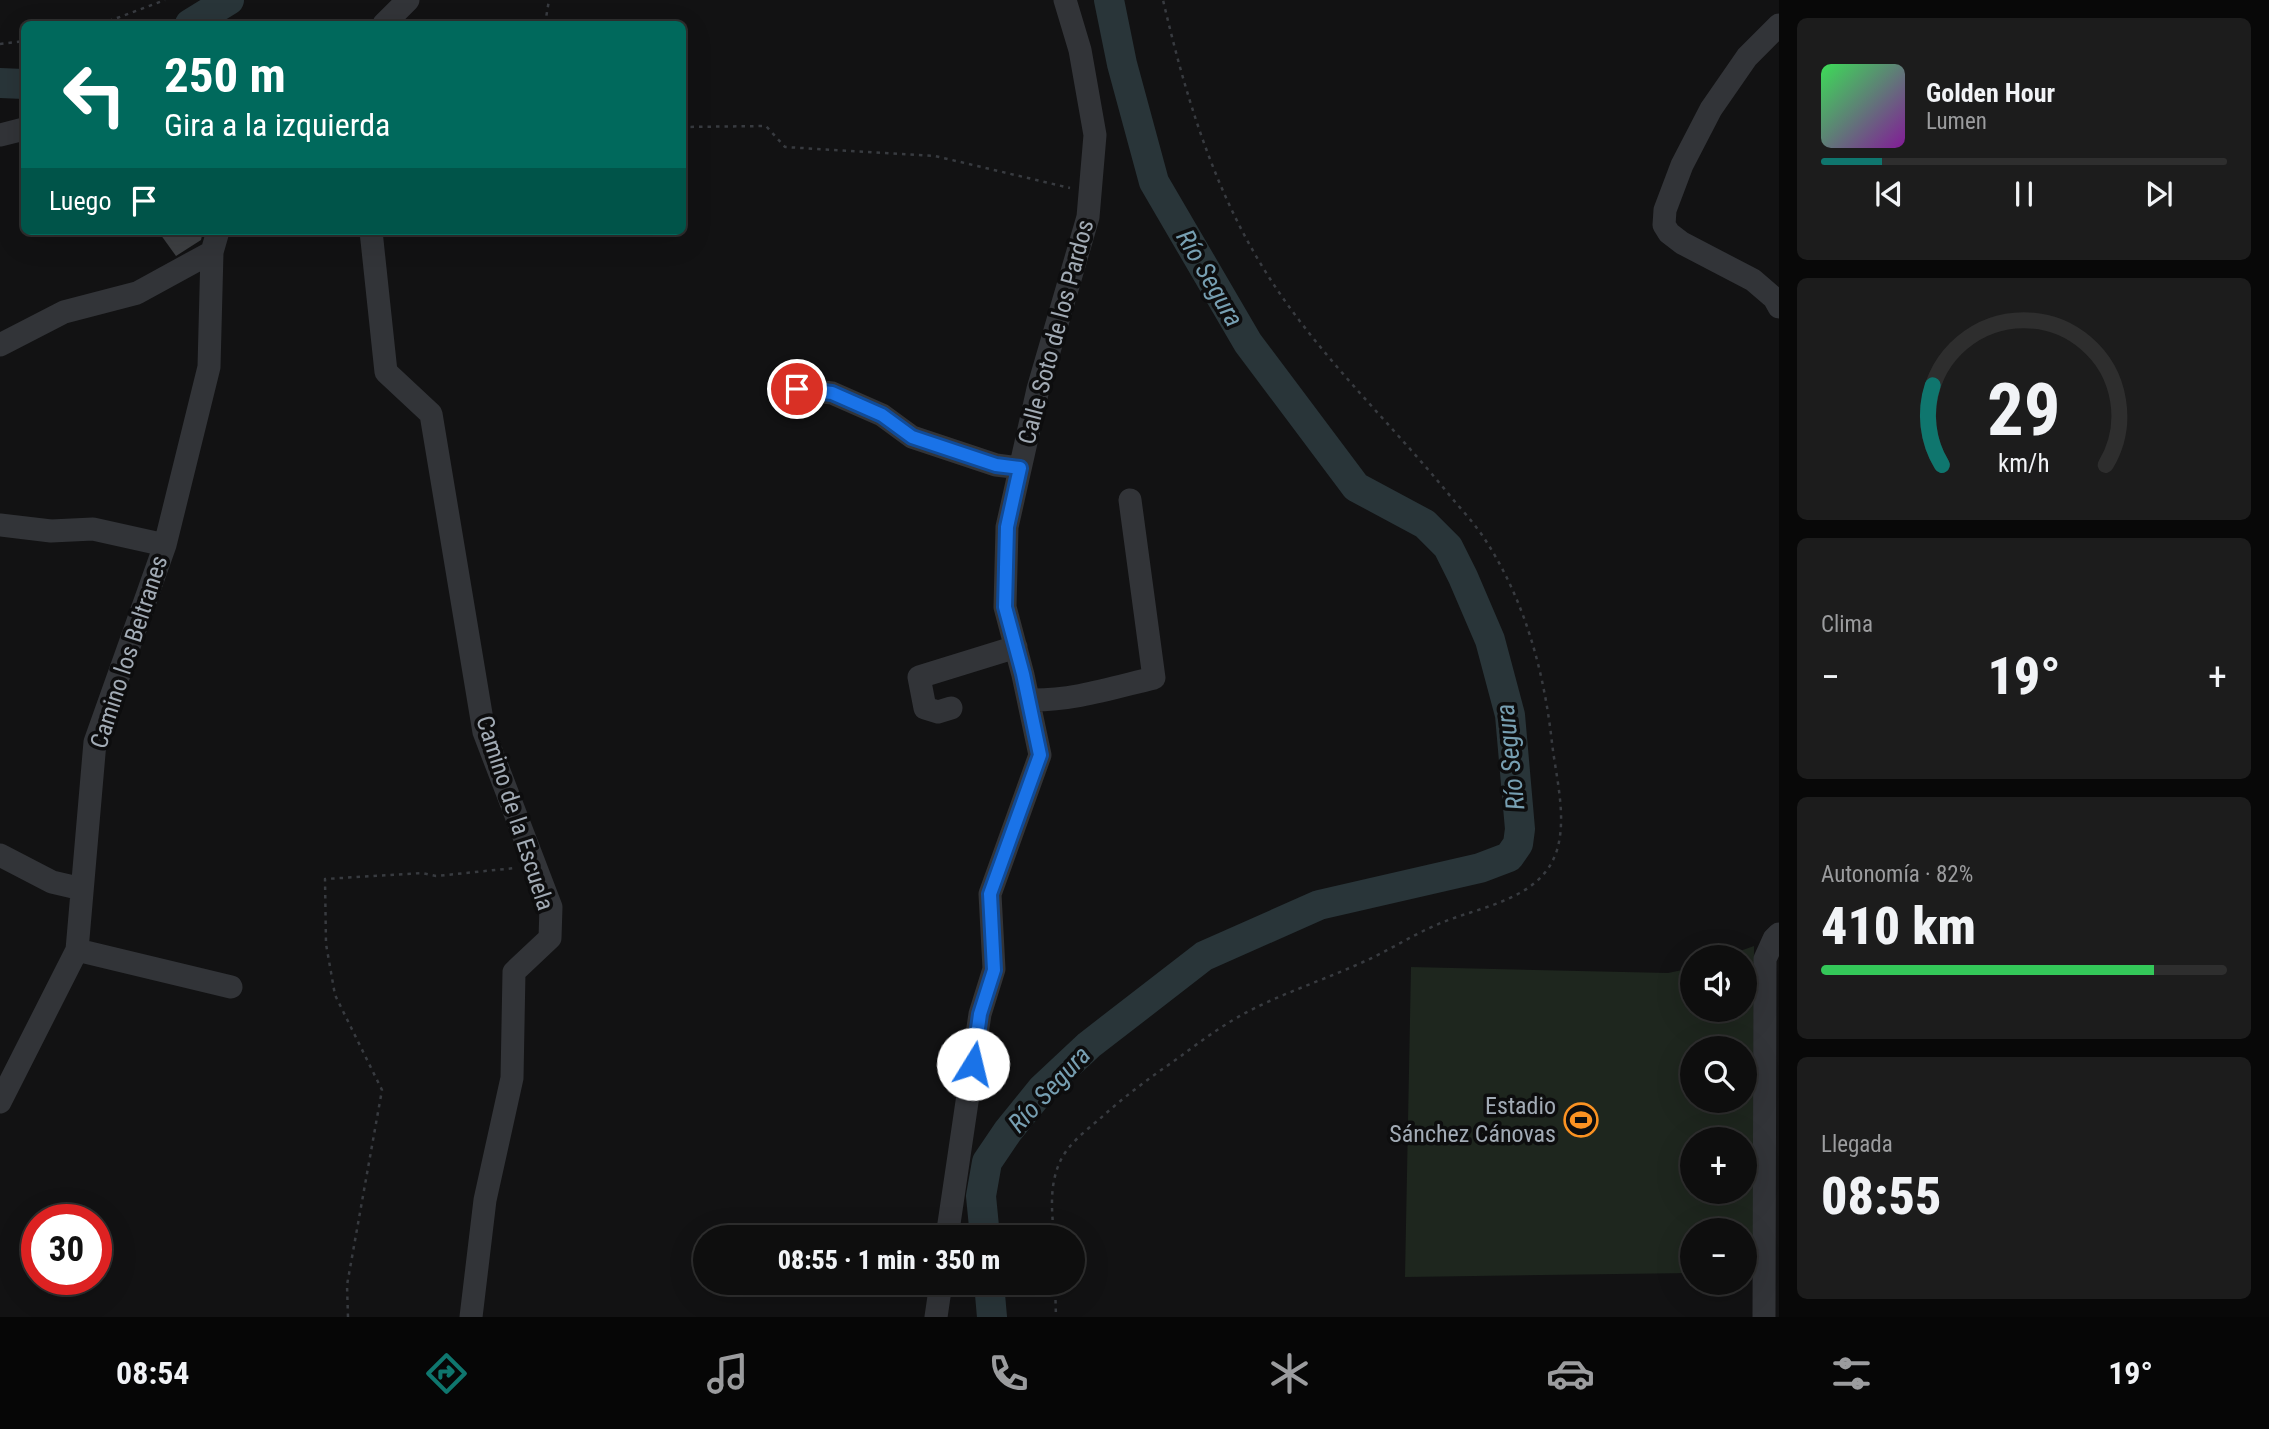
<!DOCTYPE html>
<html lang="es">
<head>
<meta charset="utf-8">
<style>
	body { margin:0; font-family:"Roboto Condensed",sans-serif; background:#1c1c1c; color:#f1f3f6; height:100vh; display:flex; flex-direction:column; font-size:26px; white-space:nowrap }
	* { box-sizing:border-box; margin:0 }
	p { font-size:23px; color:#9b9c9e }
	.icon { flex:none; width:38px; height:38px; fill:none; stroke:currentColor; stroke-width:2; stroke-linecap:round; stroke-linejoin:round }
	.map { position:relative; flex:1; overflow:hidden }
	.side { display:flex; flex-direction:column; gap:18px; padding:18px; background:#080808; width:490px }
	.side>* { flex:none }
	.guide { position:absolute; left:21px; top:21px; width:665px; height:214px; border-radius:10px; box-shadow:0 7px 28px #0002,0 0 0 2px #2e2e2e; background:#00695c; color:#fff; overflow:hidden }
	.controls { position:absolute; left:1680px; top:945px; display:grid; gap:14px }
	.controls a { display:grid; place-items:center; width:77px; height:77px; border-radius:50%; background:#0e0e0e; box-shadow:0 7px 28px #0002,0 0 0 2px #2e2e2e; font-size:35px }
	.speed { position:absolute; left:21px; top:1204px; display:flex; gap:14px; font-size:35px; font-weight:700; text-align:center }
	.speed>* { display:grid; place-content:center; width:91px; height:91px; border-radius:50%; background:#0e0e0e; box-shadow:0 7px 28px #0002,0 0 0 2px #2e2e2e; line-height:1 }
	.speed .limit { border:10px solid #d22; background:#fff; color:#111 }
	.pin { position:absolute; display:grid; place-items:center; width:60px; height:60px; color:#fff; margin:-30px; border:4px solid #fff; border-radius:50%; box-shadow:0 2px 7px #0007 }
	.me { position:absolute; width:77px; margin:-38px; rotate:9deg; stroke-linejoin:round; filter:drop-shadow(0 0 5px #0008) }
	.turn { display:flex; align-items:center; gap:24px; height:147px; padding:0 28px; font-size:32px }
	.turn .icon { width:91px; height:91px; stroke-width:2.5 }
	.turn b { display:block; font-size:49px; line-height:60px }
	.then { display:flex; align-items:center; height:66px; padding:0 28px; background:#0003; gap:14px; font-size:26px }
	.big { font-size:52px; font-weight:800; line-height:1.1 }
	.side .tile { flex:1; display:flex; flex-direction:column; justify-content:center; gap:10px; min-width:0; padding:0 24px; border-radius:10px; background:#1c1c1c }
	.side .dial { align-items:center; gap:0 }
	.dial svg { height:182px; overflow:visible; fill:none; stroke:#2e2e2e; stroke-width:7; stroke-linecap:round; text-anchor:middle }
	.dial text { fill:#f1f3f6; stroke:none }
	.song { display:flex; align-items:center; gap:21px }
	.cover { width:84px; height:84px; border-radius:10px; background:linear-gradient(135deg,hsl(130 70% 55%),hsl(290 70% 35%)) }
	.played { height:7px; border-radius:4px; background:linear-gradient(90deg,#0f766e 15%,#2e2e2e 15%) }
	.keys { display:flex; justify-content:space-around; direction:ltr }
	.heat { display:flex; justify-content:space-between; align-items:center; font-size:38px; direction:ltr }
	.charge { height:10px; border-radius:5px; background:linear-gradient(90deg,#34c759 82%,#2e2e2e 0) }
	.trip { position:absolute; left:693px; top:1225px; width:392px; height:70px; border-radius:35px; background:#0e0e0e; box-shadow:0 7px 28px #0002,0 0 0 2px #2e2e2e; font-weight:800; line-height:70px; text-align:center }
	.tabs { display:flex; height:112px; justify-content:space-around; align-items:center; background:#060606; color:#9b9c9e }
	.tabs .icon { width:49px; height:49px }
	.tabs .selected { color:#0f766e }
	.tabs b { font-size:32px; color:#f1f3f6 }
	main { display:flex; flex:1; min-height:0 }
	.map>svg:first-child { display:block }
</style>
</head>
<body>
<main>
<div class="map">
<svg width="1779" height="1317" viewBox="0 0 1779 1317">
	<rect width="100%" height="100%" fill="#121213"/>
	<path fill="#1e261e" fill-rule="evenodd" d="M 1754,946 L 1753,1273 L 1745,1273 L 1745,1230 L 1692,1230 L 1692,1273 L 1405,1277 L 1411,967 L 1668,973 L 1692,968 L 1692,1010 L 1745,1010 L 1745,957 L 1723,957 ZM 1692,1048 L 1745,1048 L 1745,1101 L 1692,1101 ZM 1692,1139 L 1745,1139 L 1745,1192 L 1692,1192 Z"/>
	<g fill="none" stroke-linecap="round" stroke-linejoin="round">
		<path stroke="#293539" stroke-width="30" d="M 190,24 L 229,0
			M 0,83 L 24,84
			M 985,1237 L 981,1196 L 987,1162 L 1008,1131 L 1042,1089 L 1089,1045 L 1204,956 L 1319,905 L 1480,868 L 1509,857 L 1518,844 L 1520,829 L 1510,715 L 1490,640 L 1463,577 L 1448,547 L 1425,524 L 1356,487 L 1248,343 L 1154,182 L 1122,64 L 1109,0
			M 989,1283 L 992,1317"/>
	</g>
	<path fill="#3e4043" d="M 158,231 L 203,231 L 201,240 L 176,256 Z"/>
	<g fill="none" stroke-linecap="round" stroke-linejoin="round">
		<path stroke="#383b40" stroke-width="2.5" stroke-dasharray="3.5 5" stroke-linecap="butt" d="M 101,24 L 165,0
			M 545,24 L 549,0
			M 0,44 L 24,41
			M 682,127 L 766,126 L 785,147 L 935,156 L 1070,188
			M 1054,1237 C 1052,1212 1049,1188 1059,1164 C 1067,1144 1087,1130 1103,1116 C 1127,1094 1154,1075 1181,1056 C 1202,1040 1226,1023 1249,1011 C 1286,992 1326,979 1363,962 C 1388,951 1411,936 1436,925 C 1479,906 1541,901 1557,850 C 1567,817 1556,777 1552,743 C 1544,670 1524,597 1482,535 C 1473,522 1461,509 1451,497 C 1387,418 1311,349 1259,261 C 1211,181 1184,90 1163,0
			M 1055,1283 L 1056,1317
			M 348,1317 L 347,1285 L 382,1090 L 335,995 L 326,944 L 325,879 L 422,873 L 436,876 L 515,868"/>
		<path stroke="#323438" stroke-width="23" d="M 384,24 L 408,0
			M 1779,25 L 1747,57 L 1711,109 L 1682,165 L 1665,210 L 1664,225 L 1669,233 L 1682,243 L 1753,280 L 1774,298 L 1779,307
			M 0,135 L 24,129
			M 371,231 L 386,372 L 431,414 L 484,732 L 551,907 L 550,938 L 514,972 L 512,1078 L 485,1200 L 471,1317
			M 0,345 L 64,312 L 137,293 L 212,252
			M 797,389 L 832,393 L 882,415 L 912,437 L 996,465 L 1020,468
			M 0,525 L 51,531 L 93,529 L 165,545
			M 1029,700 C 1072,701 1112,688 1154,678 L 1130,500
			M 951,708 L 938,712 L 925,708 L 919,677 L 1016,647
			M 0,855 L 52,882 L 82,889
			M 77,950 L 231,987
			M 0,1102 L 77,950 L 95,742 L 165,545 L 209,367 L 212,252 L 218,231
			M 947,1237 L 980,1014 L 994,969 L 990,894 L 1040,755 L 1023,675 L 1005,607 L 1007,527 L 1038,389 L 1088,217 L 1095,135 L 1080,50 L 1065,0
			M 936,1317 L 941,1283
			M 1764,1317 L 1765,959 L 1774,939 L 1779,934"/>
	</g>
	<g fill="none" stroke-linecap="round" stroke-linejoin="round">
		<defs>
			<path id="route" d="M 797,389 L 832,393 L 882,415 L 912,437 L 996,465 L 1020,468 L 1007,527 L 1005,607 L 1023,674 L 1040,755 L 990,894 L 994,970 L 980,1014 L 973,1064"/>
		</defs>
		<use href="#route" stroke="#114b97" stroke-width="18"/>
		<use href="#route" stroke="#1a73e8" stroke-width="12"/>
	</g>
	<defs>
		<symbol id="stadium-ring" viewBox="-11 -11 22 22"><circle r="9.5" fill="#0d0d0e" stroke="#fb9222" stroke-width="1.5"/><path d="M0-5a6.5 5 0 1 0 0 10a6.5 5 0 1 0 0-10ZM-3.5-1.8h7v3.6h-7Z" fill="#fb9222"/></symbol>
	</defs>
	<g fill-rule="evenodd">
		<use href="#stadium-ring" x="1562" y="1101" width="38" height="38"/>
	</g>
	<g text-anchor="middle" stroke-width="7" stroke-linejoin="round" paint-order="stroke">
		<g font-size="24" fill="#a2abb5" stroke="#0d0d0e">
			<text transform="translate(1056 332) rotate(-75)" y="8">Calle Soto de los Pardos</text>
			<text transform="translate(129 652) rotate(-72)" y="8">Camino los Beltranes</text>
			<text transform="translate(515 813) rotate(72)" y="8">Camino de la Escuela</text>
		</g>
		<g font-size="24" fill="#a2abb5" stroke="#0d0d0e" text-anchor="end">
			<text x="1556" y="1114">Estadio<tspan x="1556" dy="28">Sánchez Cánovas</tspan></text>
		</g>
		<g font-size="26" font-style="italic" fill="#779fb2" stroke="#0d0d0e">
			<text transform="translate(1210 278) rotate(60)" y="9">Río Segura</text>
			<text transform="translate(1510 757) rotate(-96)" y="9">Río Segura</text>
			<text transform="translate(1049 1089) rotate(-47)" y="9">Río Segura</text>
		</g>
	</g>
</svg>
<div class="controls">
<a><svg class="icon" aria-label="sound" viewBox="0 0 24 24"><path d="M4 9h4l5-4v14l-5-4H4zM17 9q2 3 0 6"/></svg></a>
<a><svg class="icon" aria-label="search" viewBox="0 0 24 24"><circle cx="10" cy="10" r="6"/><path d="M15 15l6 6"/></svg></a>
<a>+</a>
<a>−</a>
</div>
<div class="speed"><div class="limit">30</div></div>
<div class="pin" style="left:797px;top:389px;background:#d93025"><svg class="icon" aria-label="arrive" viewBox="0 0 24 24"><path d="M6 21V4h12l-3 4 3 4H6"/></svg></div>
<svg class="me" style="left:973px;top:1064px" viewBox="-20 -20 40 40"><circle r="19" fill="#fff"/><path d="M0-13L10 11 0 6-10 11z" fill="#1a73e8"/></svg>
<div class="trip">08:55 · 1 min · 350 m</div>
<div class="guide">
<div class="turn"><svg class="icon" aria-label="left" viewBox="0 0 24 24"><path d="M17 20v-9H6M10 6l-5 5 5 5"/></svg><div><b>250 m</b>Gira a la izquierda</div></div>
<div class="then">Luego<svg class="icon" aria-label="arrive" viewBox="0 0 24 24"><path d="M6 21V4h12l-3 4 3 4H6"/></svg></div>
</div>
</div>
<section class="side">
<div class="tile">
<div class="song"><i class="cover"></i><div><b>Golden Hour</b><p>Lumen</p></div></div>
<div class="played"></div>
<div class="keys"><svg class="icon" aria-label="previous" viewBox="0 0 24 24"><path d="M18 5L8 12l10 7zM5 5v14"/></svg><svg class="icon" aria-label="pause" viewBox="0 0 24 24"><path d="M8 5v14M16 5v14"/></svg><svg class="icon" aria-label="next" viewBox="0 0 24 24"><path d="M6 5l10 7-10 7zM19 5v14"/></svg></div>
</div>
<div class="tile dial"><svg viewBox="0 0 100 80">
<path d="M14 69A42 42 0 1 1 86 69"/>
<path d="M14 69A42 42 0 0 1 10 34" stroke="#0f766e"/>
<text x="50" y="56" font-size="32" font-weight="700">29</text>
<text x="50" y="72" font-size="11">km/h</text>
</svg></div>
<div class="tile"><p>Clima</p>
<div class="heat"><a>−</a><b class="big">19°</b><a>+</a></div>
</div>
<div class="tile"><p>Autonomía · 82%</p><b class="big">410 km</b><div class="charge"></div></div>
<div class="tile"><p>Llegada</p><b class="big">08:55</b></div>
</section>
</main>
<nav class="tabs">
<b>08:54</b>
<svg class="icon selected" aria-label="directions" viewBox="0 0 24 24"><path d="M12 3l9 9-9 9-9-9zM9 14v-3h6M13 9l2 2-2 2"/></svg>
<svg class="icon" aria-label="music" viewBox="0 0 24 24"><path d="M9 18V5l10-2v13"/><circle cx="6" cy="18" r="3"/><circle cx="16" cy="16" r="3"/></svg>
<svg class="icon" aria-label="phone" viewBox="0 0 24 24"><path d="M5 4h4l2 5-3 2q2 4 5 5l2-3 5 2v4C11 20 4 13 5 4z"/></svg>
<svg class="icon" aria-label="climate" viewBox="0 0 24 24"><path d="M12 3v18M4 7l16 10M4 17L20 7"/></svg>
<svg class="icon" aria-label="car" viewBox="0 0 24 24"><path d="M5 17H2v-5l4-1 3-4h7l3 4 3 1v5h-3M9 17h6M6 11h13"/><circle cx="7" cy="17" r="2"/><circle cx="17" cy="17" r="2"/></svg>
<svg class="icon" aria-label="filters" viewBox="0 0 24 24"><path d="M4 7h16M4 17h16"/><circle cx="9" cy="7" r="2"/><circle cx="15" cy="17" r="2"/></svg>
<b>19°</b>
</nav>
</body>
</html>
